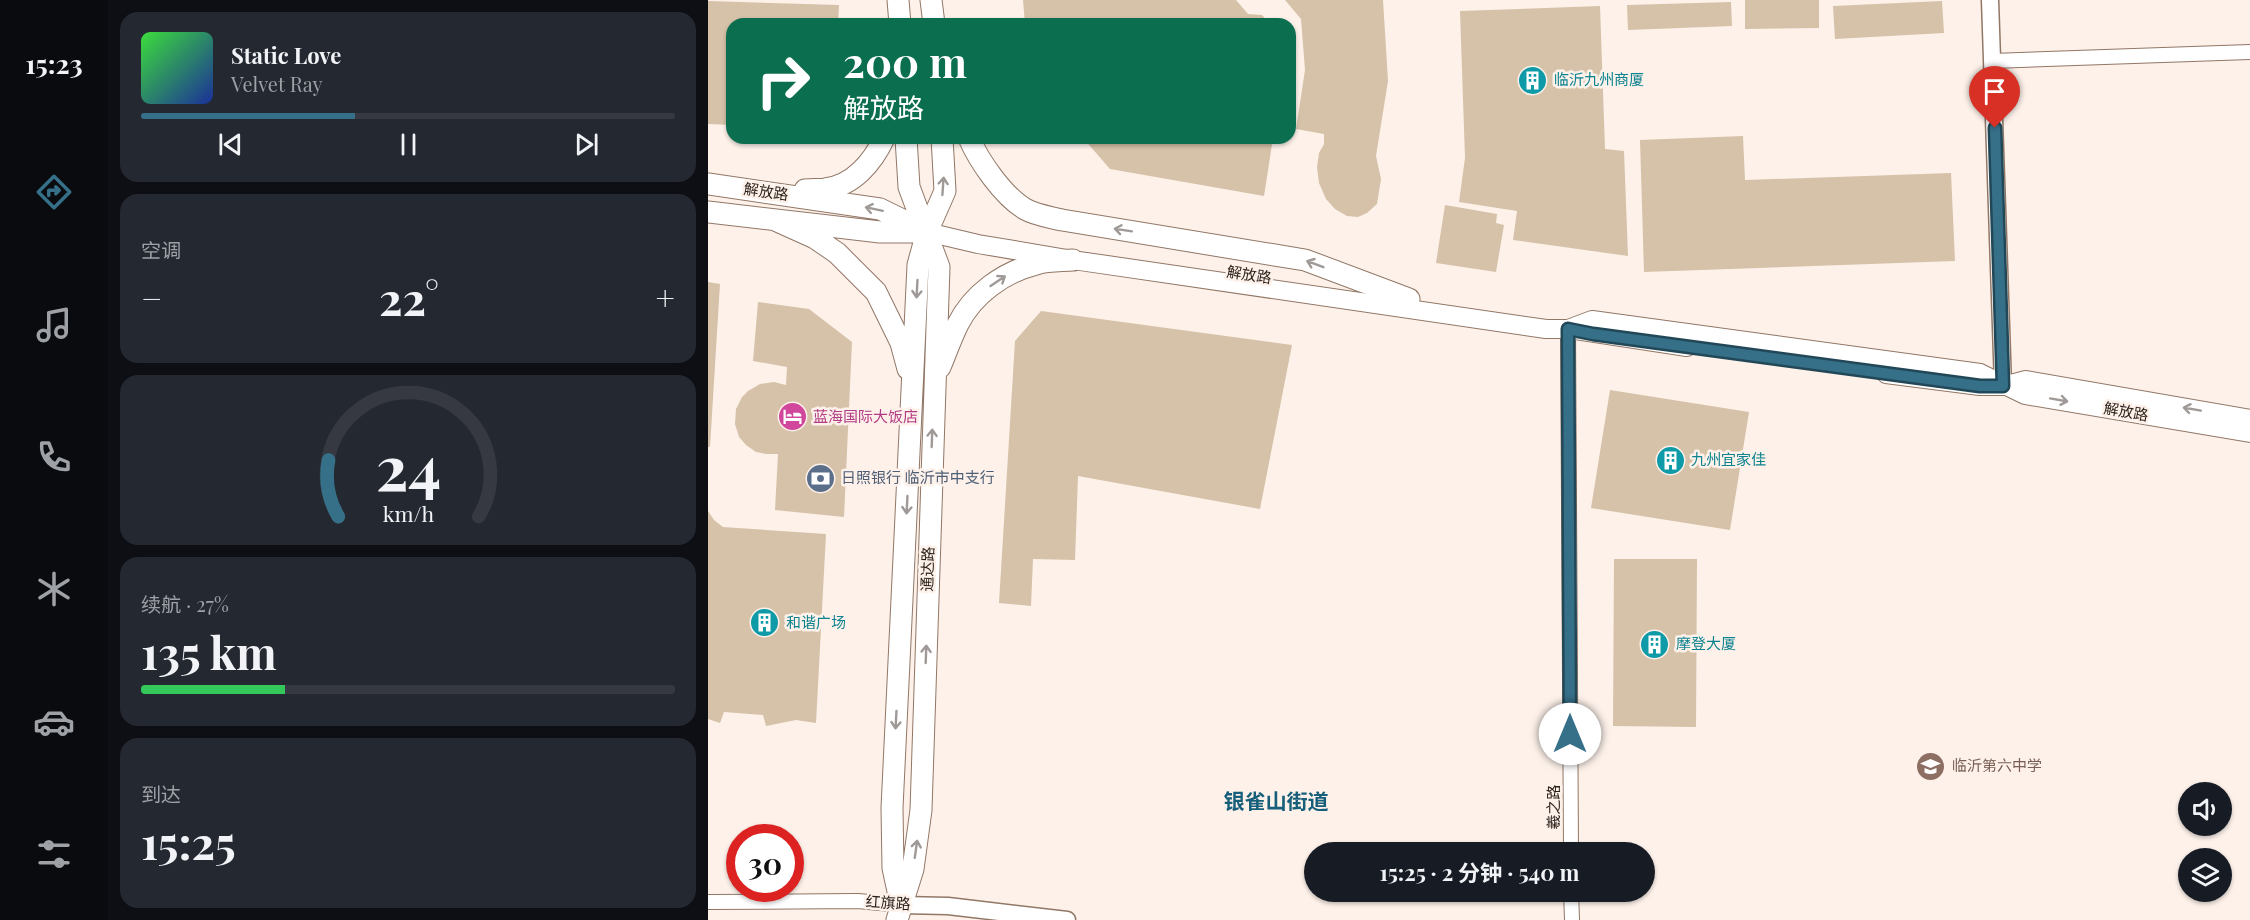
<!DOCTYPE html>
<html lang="zh">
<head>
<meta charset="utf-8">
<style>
	body { margin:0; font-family:"Playfair Display","Noto Sans SC",serif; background:#242831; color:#f1f3f6; height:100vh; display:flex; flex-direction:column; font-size:22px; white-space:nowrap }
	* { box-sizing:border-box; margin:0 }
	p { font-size:20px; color:#9ea1a6 }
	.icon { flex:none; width:33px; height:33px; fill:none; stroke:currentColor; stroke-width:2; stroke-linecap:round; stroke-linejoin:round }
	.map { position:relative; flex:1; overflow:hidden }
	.sheet { display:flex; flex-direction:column; gap:12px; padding:12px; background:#0d0f14; width:600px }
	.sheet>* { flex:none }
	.guide { position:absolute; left:18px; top:18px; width:570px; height:126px; border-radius:18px; box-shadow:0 2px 4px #0004; background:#0b6e4f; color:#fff; overflow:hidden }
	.tools { position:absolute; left:1470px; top:782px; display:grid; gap:12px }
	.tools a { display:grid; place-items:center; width:54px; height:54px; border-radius:50%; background:#171b24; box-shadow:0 2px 4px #0004; font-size:30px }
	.speed { position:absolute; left:18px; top:824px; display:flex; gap:12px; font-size:30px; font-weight:700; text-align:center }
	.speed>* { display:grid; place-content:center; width:78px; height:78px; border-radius:50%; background:#171b24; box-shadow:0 2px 4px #0004; line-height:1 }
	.speed .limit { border:9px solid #d22; background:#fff; color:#111 }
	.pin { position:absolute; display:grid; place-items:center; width:51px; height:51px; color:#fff; margin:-62px -26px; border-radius:50% 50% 50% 0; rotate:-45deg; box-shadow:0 0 6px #0007 }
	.pin .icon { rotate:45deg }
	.me { position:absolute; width:66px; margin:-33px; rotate:0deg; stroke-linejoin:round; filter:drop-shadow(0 0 4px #0008) }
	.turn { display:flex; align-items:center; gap:21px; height:126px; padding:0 18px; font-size:27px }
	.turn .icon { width:78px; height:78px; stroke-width:2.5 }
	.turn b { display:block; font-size:42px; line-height:51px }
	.big { font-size:45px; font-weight:700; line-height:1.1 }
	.sheet .tile { flex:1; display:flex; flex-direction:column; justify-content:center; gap:9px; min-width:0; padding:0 21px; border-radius:18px; background:#242831 }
	.sheet .dial { align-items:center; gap:0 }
	.dial svg { height:156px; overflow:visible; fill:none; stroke:#363941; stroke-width:7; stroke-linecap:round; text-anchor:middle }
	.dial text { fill:#f1f3f6; stroke:none }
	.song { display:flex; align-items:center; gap:18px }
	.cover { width:72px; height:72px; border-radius:9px; background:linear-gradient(135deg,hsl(120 70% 55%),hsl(230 70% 35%)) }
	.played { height:6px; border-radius:3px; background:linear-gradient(90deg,#356f88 40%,#363941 40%) }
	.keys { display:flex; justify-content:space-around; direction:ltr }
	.heat { display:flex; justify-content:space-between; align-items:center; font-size:33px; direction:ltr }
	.charge { height:9px; border-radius:4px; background:linear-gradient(90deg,#34c759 27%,#363941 0) }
	.trip { position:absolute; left:596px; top:842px; width:351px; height:60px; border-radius:30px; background:#171b24; box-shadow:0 2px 4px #0004; font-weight:700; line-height:60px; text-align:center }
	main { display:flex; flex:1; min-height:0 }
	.tab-bar { display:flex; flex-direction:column; width:108px; justify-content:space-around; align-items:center; background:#090b0e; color:#9ea1a6 }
	.tab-bar .icon { width:42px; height:42px }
	.tab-bar .on { color:#356f88 }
	.tab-bar b { font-size:27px; color:#f1f3f6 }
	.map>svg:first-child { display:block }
</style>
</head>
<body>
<main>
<nav class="tab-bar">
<b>15:23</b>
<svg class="icon on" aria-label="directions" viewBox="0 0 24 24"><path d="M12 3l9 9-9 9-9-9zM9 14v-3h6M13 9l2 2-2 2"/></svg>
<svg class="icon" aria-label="music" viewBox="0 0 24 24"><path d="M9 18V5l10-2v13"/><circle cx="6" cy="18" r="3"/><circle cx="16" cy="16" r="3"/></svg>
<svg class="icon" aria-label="phone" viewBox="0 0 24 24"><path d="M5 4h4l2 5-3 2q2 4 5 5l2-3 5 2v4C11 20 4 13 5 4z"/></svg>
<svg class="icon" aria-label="climate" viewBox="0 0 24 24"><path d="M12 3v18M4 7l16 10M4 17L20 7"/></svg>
<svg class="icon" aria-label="car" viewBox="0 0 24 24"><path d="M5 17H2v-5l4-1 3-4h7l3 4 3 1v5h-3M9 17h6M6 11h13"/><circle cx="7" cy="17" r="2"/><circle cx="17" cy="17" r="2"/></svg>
<svg class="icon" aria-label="filters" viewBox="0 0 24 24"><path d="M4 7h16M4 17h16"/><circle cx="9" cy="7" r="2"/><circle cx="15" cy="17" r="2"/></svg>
</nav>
<section class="sheet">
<div class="tile">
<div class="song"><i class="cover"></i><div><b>Static Love</b><p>Velvet Ray</p></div></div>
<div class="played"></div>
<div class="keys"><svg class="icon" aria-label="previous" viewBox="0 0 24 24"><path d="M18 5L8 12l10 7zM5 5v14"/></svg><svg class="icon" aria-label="pause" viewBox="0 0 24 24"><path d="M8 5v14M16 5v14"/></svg><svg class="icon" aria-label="next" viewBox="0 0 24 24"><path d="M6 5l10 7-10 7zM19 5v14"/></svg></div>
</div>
<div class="tile"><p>空调</p>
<div class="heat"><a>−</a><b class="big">22°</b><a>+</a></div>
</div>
<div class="tile dial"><svg viewBox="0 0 100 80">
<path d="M14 69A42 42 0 1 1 86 69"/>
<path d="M14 69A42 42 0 0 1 9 40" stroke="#356f88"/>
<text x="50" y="56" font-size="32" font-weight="700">24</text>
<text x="50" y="72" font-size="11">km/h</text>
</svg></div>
<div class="tile"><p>续航 · 27%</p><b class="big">135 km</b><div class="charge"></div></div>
<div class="tile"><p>到达</p><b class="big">15:25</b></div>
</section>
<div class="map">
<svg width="1542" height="920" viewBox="0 0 1542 920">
	<rect width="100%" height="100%" fill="#fdf1ea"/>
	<path fill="#d5c2a8" d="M 315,0 L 528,0 L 540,14 L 554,15 L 562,24 L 317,24 Z
		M 577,0 L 675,0 L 680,81 L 668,156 L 673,179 L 669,204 L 659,213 L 650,217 L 639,216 L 627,209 L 618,199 L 611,183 L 609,167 L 611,153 L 616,144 L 616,134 L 588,129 L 597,70 L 593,19 Z
		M 1037,0 L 1111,0 L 1111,28 L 1037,29 Z
		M 0,1 L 131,5 L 130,24 L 24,24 L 24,125 L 0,124 Z
		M 1234,1 L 1236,33 L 1127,39 L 1125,6 Z
		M 1023,2 L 1024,26 L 920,30 L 919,5 Z
		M 892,6 L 897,149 L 916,151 L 920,256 L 805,240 L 809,211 L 751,202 L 757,158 L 752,11 Z
		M 1035,136 L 1037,180 L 1243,173 L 1247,261 L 936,272 L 932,140 Z
		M 375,138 L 565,138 L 556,196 L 402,169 Z
		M 737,205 L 789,214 L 788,223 L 796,225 L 788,272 L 728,263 Z
		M 0,282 L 12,284 L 2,447 L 0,447 Z
		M 50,302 L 101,309 L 144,342 L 136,517 L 67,510 L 70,454 L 58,454 L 48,452 L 38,445 L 31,437 L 27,424 L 28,409 L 34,397 L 40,391 L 52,384 L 66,382 L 78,385 L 79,367 L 45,361 Z
		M 333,311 L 584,345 L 552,509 L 370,476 L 367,560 L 325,559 L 323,606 L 291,603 L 307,341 Z
		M 902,390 L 1041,412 L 1022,530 L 883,508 Z
		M 0,511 L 6,520 L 15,527 L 118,534 L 108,723 L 88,720 L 58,726 L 55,715 L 16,712 L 12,723 L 0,719 Z
		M 906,559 L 989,559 L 988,727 L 905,726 Z"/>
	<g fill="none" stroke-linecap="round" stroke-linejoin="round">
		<defs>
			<path id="minor" d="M 1284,61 L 1542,52
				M 860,329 L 863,852
				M 863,891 L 864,920
				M 0,902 L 150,901 L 193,905"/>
			<path id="tertiary" d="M 1282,0 L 1295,386
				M 193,905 L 240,906 L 359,920"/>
			<path id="secondary" d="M 219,232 L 270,244 L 365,260 L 838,329 L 860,329 L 884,320 L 1272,373 L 1317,395 L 1542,433
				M 861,329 L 979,347
				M 1178,374 L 1272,386 L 1295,386 L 1318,380 L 1542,419"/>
			<path id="primary" d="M 190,0 L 192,24
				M 223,0 L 226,24
				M 261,138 C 271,161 295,196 317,209 C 327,215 342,217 354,220 L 597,260 L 701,299
				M 0,184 L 172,209 L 219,232
				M 97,190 C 104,189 111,190 117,189 C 145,186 165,162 176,138
				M 0,212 L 172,232 L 212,232
				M 67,220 L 107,238 L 129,253 L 168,292 L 193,343 L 200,369
				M 232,367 C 238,353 243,338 250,324 C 265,294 296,272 328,264 C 340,260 353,261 365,260
				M 193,905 L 185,868 L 184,808 L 210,265 L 219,232 L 237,191 L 234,138
				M 189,920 L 205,869 L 213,810 L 231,267 L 201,187 L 198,138"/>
		</defs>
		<use href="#minor" stroke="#917766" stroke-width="16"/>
		<use href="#tertiary" stroke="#917766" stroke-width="19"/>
		<use href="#secondary" stroke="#917766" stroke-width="20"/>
		<use href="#primary" stroke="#917766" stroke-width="23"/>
		<use href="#minor" stroke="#fff" stroke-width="14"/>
		<use href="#tertiary" stroke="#fff" stroke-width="16"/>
		<use href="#secondary" stroke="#fff" stroke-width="18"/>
		<use href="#primary" stroke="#fff" stroke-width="21"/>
	</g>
	<defs><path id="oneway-shaft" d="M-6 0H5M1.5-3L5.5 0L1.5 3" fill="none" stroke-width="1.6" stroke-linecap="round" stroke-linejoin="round" transform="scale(1.5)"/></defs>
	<g stroke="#9f9a97">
		<use href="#oneway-shaft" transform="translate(235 186) rotate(-86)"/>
		<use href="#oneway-shaft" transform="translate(166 209) rotate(-168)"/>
		<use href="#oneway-shaft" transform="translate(415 230) rotate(-171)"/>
		<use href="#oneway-shaft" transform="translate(607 264) rotate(-159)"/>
		<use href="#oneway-shaft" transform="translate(290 281) rotate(-34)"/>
		<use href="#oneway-shaft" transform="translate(209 289) rotate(93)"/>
		<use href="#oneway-shaft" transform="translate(1351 400) rotate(10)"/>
		<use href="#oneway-shaft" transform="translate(1484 409) rotate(-170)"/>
		<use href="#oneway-shaft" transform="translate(224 438) rotate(-88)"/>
		<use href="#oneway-shaft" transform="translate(199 505) rotate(93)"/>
		<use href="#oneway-shaft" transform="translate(218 654) rotate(-88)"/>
		<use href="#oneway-shaft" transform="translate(188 720) rotate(93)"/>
		<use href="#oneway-shaft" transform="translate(208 849) rotate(-82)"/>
	</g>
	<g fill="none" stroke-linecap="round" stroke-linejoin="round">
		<defs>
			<path id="route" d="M 862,734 L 860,329 L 885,334 L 1272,386 L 1295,386 L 1287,128"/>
		</defs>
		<use href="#route" stroke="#224858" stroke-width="15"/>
		<use href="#route" stroke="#356f88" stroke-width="10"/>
	</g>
	<defs>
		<symbol id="building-disc" viewBox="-11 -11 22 22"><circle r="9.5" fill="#0f9aa8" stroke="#fdf1ea"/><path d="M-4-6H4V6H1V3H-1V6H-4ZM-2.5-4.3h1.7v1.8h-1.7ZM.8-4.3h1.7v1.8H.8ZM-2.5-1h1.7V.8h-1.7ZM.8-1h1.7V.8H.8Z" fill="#fff"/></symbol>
		<symbol id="hotel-disc" viewBox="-11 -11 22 22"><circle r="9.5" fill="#d1479c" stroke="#fdf1ea"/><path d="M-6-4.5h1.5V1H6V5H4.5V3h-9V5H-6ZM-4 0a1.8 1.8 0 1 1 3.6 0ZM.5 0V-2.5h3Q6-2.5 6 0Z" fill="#fff"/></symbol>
		<symbol id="bank-disc" viewBox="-11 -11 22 22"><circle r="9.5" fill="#5c6f8a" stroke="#fdf1ea"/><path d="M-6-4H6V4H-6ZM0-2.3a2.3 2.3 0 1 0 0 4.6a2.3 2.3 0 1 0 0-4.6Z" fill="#fff"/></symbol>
		<symbol id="school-disc" viewBox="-11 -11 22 22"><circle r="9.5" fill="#8d6e63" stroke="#fdf1ea"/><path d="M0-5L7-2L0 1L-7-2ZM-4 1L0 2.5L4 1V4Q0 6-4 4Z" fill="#fff"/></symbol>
	</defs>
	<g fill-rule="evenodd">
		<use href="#building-disc" x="808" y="64" width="33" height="33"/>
		<use href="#hotel-disc" x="68" y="400" width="33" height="33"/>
		<use href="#building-disc" x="946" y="444" width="33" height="33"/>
		<use href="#bank-disc" x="96" y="462" width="33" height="33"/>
		<use href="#building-disc" x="40" y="606" width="33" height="33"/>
		<use href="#building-disc" x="930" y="628" width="33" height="33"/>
		<use href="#school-disc" x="1206" y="750" width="33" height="33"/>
	</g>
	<g text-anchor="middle" stroke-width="5" stroke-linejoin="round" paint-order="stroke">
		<g font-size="15" fill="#0d838f" stroke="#fdf1ea" text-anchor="start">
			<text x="846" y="85">临沂九州商厦</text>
			<text x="983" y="465">九州宜家佳</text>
			<text x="78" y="628">和谐广场</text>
			<text x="968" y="649">摩登大厦</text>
		</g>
		<g font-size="15" fill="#291f18" stroke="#fdf1ea">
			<text transform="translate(58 192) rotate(8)" y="5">解放路</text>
			<text transform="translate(541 275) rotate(9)" y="5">解放路</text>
			<text transform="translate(1418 412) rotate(10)" y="5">解放路</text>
			<text transform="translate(220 569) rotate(-88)" y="5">通达路</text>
			<text transform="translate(846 807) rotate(-90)" y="5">羲之路</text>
			<text transform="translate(180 903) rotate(4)" y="5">红旗路</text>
		</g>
		<g font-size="15" fill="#b23c85" stroke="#fdf1ea" text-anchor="start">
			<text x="105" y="422">蓝海国际大饭店</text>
		</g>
		<g font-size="15" fill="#4e5e75" stroke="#fdf1ea" text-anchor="start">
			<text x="133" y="483">日照银行 临沂市中支行</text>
		</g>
		<g font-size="15" fill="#785e54" stroke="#fdf1ea" text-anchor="start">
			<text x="1244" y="771">临沂第六中学</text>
		</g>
		<g font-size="21" font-weight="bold" fill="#165e79" stroke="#fdf1ea">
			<text x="568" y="809">银雀山街道</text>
		</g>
	</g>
</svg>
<div class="tools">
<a><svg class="icon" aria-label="sound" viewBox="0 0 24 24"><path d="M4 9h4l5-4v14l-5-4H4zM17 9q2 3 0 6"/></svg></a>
<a><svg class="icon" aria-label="layers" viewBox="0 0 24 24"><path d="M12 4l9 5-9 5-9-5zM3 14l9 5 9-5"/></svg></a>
</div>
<div class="speed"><div class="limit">30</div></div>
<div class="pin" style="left:1287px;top:128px;background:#d93025"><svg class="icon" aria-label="arrive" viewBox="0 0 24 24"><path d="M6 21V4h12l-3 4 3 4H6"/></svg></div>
<svg class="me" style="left:862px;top:734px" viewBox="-20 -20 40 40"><circle r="19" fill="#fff"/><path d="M0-13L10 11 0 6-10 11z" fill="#356f88"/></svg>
<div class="trip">15:25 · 2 分钟 · 540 m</div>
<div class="guide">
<div class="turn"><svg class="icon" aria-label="right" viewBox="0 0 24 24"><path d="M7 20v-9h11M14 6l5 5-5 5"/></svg><div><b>200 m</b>解放路</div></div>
</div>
</div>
</main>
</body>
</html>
